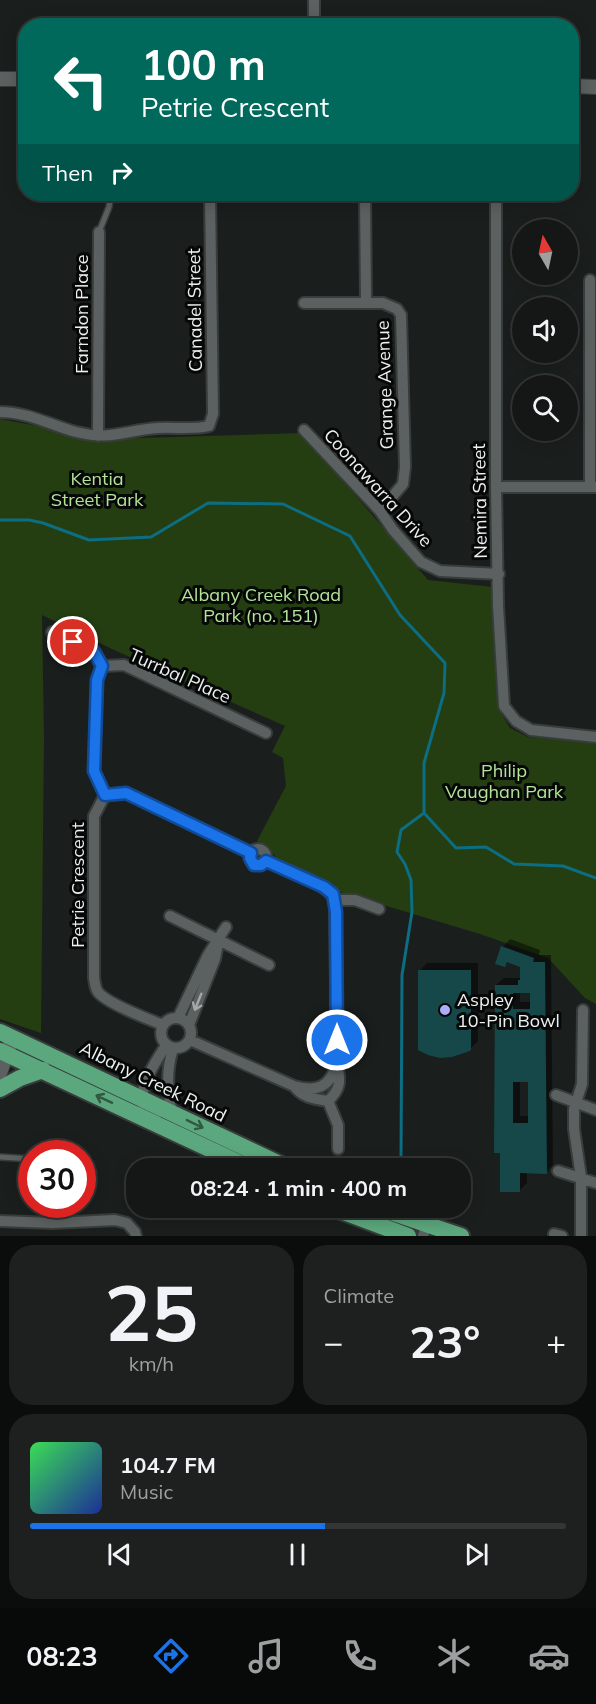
<!DOCTYPE html>
<html lang="en">
<head>
<meta charset="utf-8">
<style>
	body { margin:0; font-family:Mulish,sans-serif; background:#1d201f; color:#f1f3f6; height:100vh; display:flex; flex-direction:column; font-size:22px; white-space:nowrap }
	* { box-sizing:border-box; margin:0 }
	p { font-size:20px; color:#9d9fa1 }
	.icon { flex:none; width:33px; height:33px; fill:none; stroke:currentColor; stroke-width:2; stroke-linecap:round; stroke-linejoin:round }
	.map { position:relative; height:1236px; overflow:hidden }
	.panel { display:flex; flex-direction:column; gap:9px; padding:9px; background:#0b0d0c; flex:1 }
	.panel>* { flex:none }
	.hud { position:absolute; left:18px; top:18px; width:561px; height:183px; border-radius:24px; box-shadow:0 3px 15px #0003,0 0 0 2px #333635; background:#00695c; color:#fff; overflow:hidden }
	.needle { width:39px; rotate:351deg }
	.controls { position:absolute; left:512px; top:219px; display:grid; gap:12px }
	.controls a { display:grid; place-items:center; width:66px; height:66px; border-radius:50%; background:#141716; box-shadow:0 3px 15px #0003,0 0 0 2px #333635; font-size:30px }
	.speed { position:absolute; left:18px; top:1140px; display:flex; gap:12px; font-size:30px; font-weight:700; text-align:center }
	.speed>* { display:grid; place-content:center; width:78px; height:78px; border-radius:50%; background:#141716; box-shadow:0 3px 15px #0003,0 0 0 2px #333635; line-height:1 }
	.speed .limit { border:9px solid #d22; background:#fff; color:#111 }
	.pin { position:absolute; display:grid; place-items:center; width:51px; height:51px; color:#fff; margin:-26px; border:3px solid #fff; border-radius:50%; box-shadow:0 2px 6px #0007 }
	.me { position:absolute; width:66px; margin:-33px; rotate:0deg; stroke-linejoin:round; filter:drop-shadow(0 0 4px #0008) }
	.turn { display:flex; align-items:center; gap:21px; height:126px; padding:0 24px; font-size:27px }
	.turn .icon { width:78px; height:78px; stroke-width:2.5 }
	.turn b { display:block; font-size:42px; line-height:51px }
	.then { display:flex; align-items:center; height:57px; padding:0 24px; background:#0003; gap:12px; font-size:22px }
	.big { font-size:45px; font-weight:700; line-height:1.1 }
	.panel .tile { flex:1; display:flex; flex-direction:column; justify-content:center; gap:9px; min-width:0; padding:0 21px; border-radius:24px; background:#1d201f }
	.panel .dial { align-items:center; gap:0 }
	.dial b { font-size:78px; line-height:1 }
	.song { display:flex; align-items:center; gap:18px }
	.cover { width:72px; height:72px; border-radius:9px; background:linear-gradient(135deg,hsl(130 70% 55%),hsl(230 70% 35%)) }
	.played { height:6px; border-radius:3px; background:linear-gradient(90deg,#1a73e8 55%,#333635 55%) }
	.keys { display:flex; justify-content:space-around; direction:ltr }
	.heat { display:flex; justify-content:space-between; align-items:center; font-size:33px; direction:ltr }
	.panel .tiles { flex:1; display:grid; gap:9px; grid-template-columns:1fr 1fr }
	.tile:last-child { grid-column:span 2 }
	.trip { position:absolute; left:126px; top:1158px; width:345px; height:60px; border-radius:24px; background:#141716; box-shadow:0 3px 15px #0003,0 0 0 2px #333635; font-weight:700; line-height:60px; text-align:center }
	.tab-bar { display:flex; height:96px; justify-content:space-around; align-items:center; background:#080909; color:#9d9fa1 }
	.tab-bar .icon { width:42px; height:42px }
	.tab-bar .selected { color:#1a73e8 }
	.tab-bar b { font-size:27px; color:#f1f3f6 }
	.map>svg:first-child { display:block }
</style>
</head>
<body>
<div class="map">
<svg width="596" height="1236" viewBox="0 0 596 1236">
	<rect width="100%" height="100%" fill="#1a1f1d"/>
	<path fill="#243e12" d="M 0,419 L 107,439 L 302,433 L 428,580 L 493,587 L 500,711 L 510,728 L 528,737 L 596,742 L 596,1004 L 585,998 L 548,958 L 480,934 L 340,892 L 277,859 L 268,847 L 257,841 L 286,786 L 283,758 L 272,752 L 285,726 L 112,649 L 42,615 L 44,738 L 41,1033 L 0,1019 Z"/>
	<path fill="#0007" fill-rule="evenodd" d="M 510,939 L 540,950 L 539,955 L 551,955 L 553,1165 L 546,1172 L 527,1172 L 527,1183 L 520,1190 L 496,985 L 504,978 L 522,978 L 522,966 L 509,961 L 504,966 L 503,947 ZM 520,991 L 531,991 L 531,1002 L 520,1002 ZM 520,1080 L 530,1080 L 530,1116 L 520,1116 Z
		M 427,963 L 478,963 L 478,1041 L 470,1049 L 420,970 Z"/>
	<g fill="none" stroke-linecap="round" stroke-linejoin="round">
		<path stroke="#0c6d83" stroke-width="3" d="M 0,520 L 29,520 L 43,523 L 89,540 L 151,537 L 208,503 L 283,504 L 350,536 L 400,615 L 445,663 L 444,693 L 424,763 L 424,813 L 456,848 L 486,847 L 514,864 L 563,866 L 596,878
			M 401,1160 L 402,975 L 412,912 L 411,880 L 405,864 L 397,852 L 401,830 L 424,813"/>
	</g>
	<path fill="#164849" fill-rule="evenodd" d="M 501,946 L 534,958 L 533,962 L 545,962 L 547,1174 L 520,1173 L 520,1192 L 500,1192 L 500,1153 L 494,1153 L 495,985 L 518,985 L 518,980 L 520,980 L 520,967 L 507,962 L 505,967 L 495,964 ZM 513,993 L 530,993 L 530,1009 L 513,1009 ZM 513,1082 L 528,1082 L 528,1123 L 513,1123 Z
		M 418,970 L 471,970 L 471,1050 L 467,1052 L 452,1057 L 440,1058 L 428,1055 L 418,1050 Z"/>
	<g fill="none" stroke-linecap="round" stroke-linejoin="round">
		<defs>
			<path id="service" d="M 99,232 L 109,207 L 111,194
				M 0,1157 L 32,1159"/>
			<path id="minor" d="M 314,26 L 314,0
				M 365,194 L 366,302
				M 496,194 L 496,487 L 498,606 L 504,706 L 516,721 L 531,730 L 596,737
				M 304,303 L 383,303 L 397,309 L 401,315 L 405,467 L 403,484 L 380,511
				M 0,412 C 28,412 50,425 76,432 C 110,441 126,430 158,428 C 176,427 192,430 209,426 L 213,414 L 210,194
				M 304,430 L 380,511 L 393,530 L 421,562 L 440,571 L 499,574
				M 98,436 L 99,232
				M 496,487 L 596,487
				M 590,487 L 590,280
				M 52,632 L 95,652 L 102,666
				M 105,795 L 94,771 L 97,680 L 102,666 L 124,665 L 266,733
				M250 857a8 8 0 1 1 16 0a8 8 0 1 1-16 0Z
				M 266,861 C 283,869 328,883 335,900 L 337,1062 C 340,1080 342,1088 328,1101 C 314,1099 303,1098 294,1086
				M 335,900 L 355,900 L 379,909
				M 170,916 L 269,965
				M161 1033a15 15 0 1 1 30 0a15 15 0 1 1-30 0Z
				M 178,1018 L 208,955 L 226,927
				M 163,1025 C 148,1019 106,1003 98,992 C 95,988 95,983 94,978 L 94,816 L 105,795 L 126,793 L 251,853
				M 189,1025 L 215,959 L 218,943
				M 190,1040 L 294,1086 C 316,1092 330,1088 336,1065
				M 556,1095 L 596,1110
				M 328,1101 L 338,1125 L 338,1149
				M 172,1113 C 167,1091 166,1070 173,1049
				M 157,1124 L 155,1115 L 143,1105 C 139,1084 156,1062 166,1045
				M 558,1171 L 596,1183
				M 0,1221 L 53,1223 L 115,1220 L 127,1223 L 135,1232 L 136,1236
				M 53,1223 L 53,1204
				M 554,1234 L 562,1236
				M 423,1236 L 427,1224
				M 581,1236 L 581,1177 L 574,1129 L 574,1109 L 582,1084 L 583,1010"/>
			<path id="tertiary" d="M 0,79 L 26,79
				M 572,86 L 596,87
				M 0,1073 L 10,1044"/>
			<path id="primary" d="M 0,1032 L 288,1168
				M 0,1051 L 250,1168
				M 0,1089 L 20,1078 L 43,1070
				M 333,1208 L 408,1236
				M 379,1208 L 461,1236"/>
		</defs>
		<use href="#service" stroke="#383c3b" stroke-width="8"/>
		<use href="#minor" stroke="#383c3b" stroke-width="14"/>
		<use href="#tertiary" stroke="#383c3b" stroke-width="16"/>
		<use href="#primary" stroke="#383c3b" stroke-width="20"/>
		<use href="#service" stroke="#5b6160" stroke-width="5"/>
		<use href="#minor" stroke="#5b6160" stroke-width="10"/>
		<use href="#tertiary" stroke="#5b6160" stroke-width="14"/>
		<use href="#primary" stroke="#5ca87e" stroke-width="16"/>
	</g>
	<defs><path id="oneway-shaft" d="M-6 0H5M1.5-3L5.5 0L1.5 3" fill="none" stroke-width="1.6" stroke-linecap="round" stroke-linejoin="round" transform="scale(1.5)"/></defs>
	<use stroke="#a4a9a8" href="#oneway-shaft" transform="translate(198 1002) rotate(112)"/>
	<g stroke="#315843">
		<use href="#oneway-shaft" transform="translate(104 1099) rotate(-155)"/>
		<use href="#oneway-shaft" transform="translate(195 1124) rotate(26)"/>
	</g>
	<g fill="none" stroke-linecap="round" stroke-linejoin="round">
		<defs>
			<path id="route" d="M 73,642 L 94,652 L 102,666 L 97,680 L 94,771 L 105,795 L 126,793 L 251,853 L 250,858 L 254,865 L 261,865 L 266,861 L 324,887 L 333,894 L 336,912 L 337,1040"/>
		</defs>
		<use href="#route" stroke="#114b97" stroke-width="15"/>
		<use href="#route" stroke="#1a73e8" stroke-width="10"/>
	</g>
	<circle fill="#adaefb" stroke="#060808" stroke-width="2" cx="445" cy="1010" r="6"/>
	<g text-anchor="middle" stroke-width="6" stroke-linejoin="round" paint-order="stroke">
		<g font-size="18" fill="#edf1f0" stroke="#060808">
			<text transform="translate(195 310) rotate(-91)" y="6">Canadel Street</text>
			<text transform="translate(82 314) rotate(-90)" y="6">Farndon Place</text>
			<text transform="translate(385 385) rotate(-92)" y="6">Grange Avenue</text>
			<text transform="translate(378 488) rotate(48)" y="6">Coonawarra Drive</text>
			<text transform="translate(480 501) rotate(-91)" y="6">Nemira Street</text>
			<text transform="translate(180 676) rotate(24)" y="6">Turrbal Place</text>
			<text transform="translate(78 885) rotate(-90)" y="6">Petrie Crescent</text>
			<text transform="translate(153 1082) rotate(26)" y="6">Albany Creek Road</text>
		</g>
		<g font-size="18" fill="#b3e596" stroke="#060808">
			<text x="97" y="485">Kentia<tspan x="97" dy="21">Street Park</tspan></text>
			<text x="261" y="601">Albany Creek Road<tspan x="261" dy="21">Park (no. 151)</tspan></text>
			<text x="504" y="777">Philip<tspan x="504" dy="21">Vaughan Park</tspan></text>
		</g>
		<g font-size="18" fill="#edf1f0" stroke="#060808" text-anchor="start">
			<text x="457" y="1006">Aspley<tspan x="457" dy="21">10-Pin Bowl</tspan></text>
		</g>
	</g>
</svg>
<div class="controls">
<a><svg class="needle" viewBox="-14 -14 28 28"><path d="M0-13l5 13h-10z" fill="#e53935"/><path d="M0 13l5-13h-10z" fill="#9d9fa1"/></svg></a>
<a><svg class="icon" aria-label="sound" viewBox="0 0 24 24"><path d="M4 9h4l5-4v14l-5-4H4zM17 9q2 3 0 6"/></svg></a>
<a><svg class="icon" aria-label="search" viewBox="0 0 24 24"><circle cx="10" cy="10" r="6"/><path d="M15 15l6 6"/></svg></a>
</div>
<div class="speed"><div class="limit">30</div></div>
<div class="pin" style="left:73px;top:642px;background:#d93025"><svg class="icon" aria-label="arrive" viewBox="0 0 24 24"><path d="M6 21V4h12l-3 4 3 4H6"/></svg></div>
<svg class="me" style="left:337px;top:1040px" viewBox="-20 -20 40 40"><circle r="17" fill="#1a73e8" stroke="#fff" stroke-width="3"/><path d="M0-11L8 9 0 5-8 9z" fill="#fff"/></svg>
<div class="trip">08:24 · 1 min · 400 m</div>
<div class="hud">
<div class="turn"><svg class="icon" aria-label="left" viewBox="0 0 24 24"><path d="M17 20v-9H6M10 6l-5 5 5 5"/></svg><div><b>100 m</b>Petrie Crescent</div></div>
<div class="then">Then<svg class="icon" aria-label="right" viewBox="0 0 24 24"><path d="M7 20v-9h11M14 6l5 5-5 5"/></svg></div>
</div>
</div>
<section class="panel">
<div class="tiles">
<div class="tile dial"><b>25</b><p>km/h</p></div>
<div class="tile"><p>Climate</p>
<div class="heat"><a>−</a><b class="big">23°</b><a>+</a></div>
</div>
<div class="tile">
<div class="song"><i class="cover"></i><div><b>104.7 FM</b><p>Music</p></div></div>
<div class="played"></div>
<div class="keys"><svg class="icon" aria-label="previous" viewBox="0 0 24 24"><path d="M18 5L8 12l10 7zM5 5v14"/></svg><svg class="icon" aria-label="pause" viewBox="0 0 24 24"><path d="M8 5v14M16 5v14"/></svg><svg class="icon" aria-label="next" viewBox="0 0 24 24"><path d="M6 5l10 7-10 7zM19 5v14"/></svg></div>
</div>
</div>
</section>
<nav class="tab-bar">
<b>08:23</b>
<svg class="icon selected" aria-label="directions" viewBox="0 0 24 24"><path d="M12 3l9 9-9 9-9-9zM9 14v-3h6M13 9l2 2-2 2"/></svg>
<svg class="icon" aria-label="music" viewBox="0 0 24 24"><path d="M9 18V5l10-2v13"/><circle cx="6" cy="18" r="3"/><circle cx="16" cy="16" r="3"/></svg>
<svg class="icon" aria-label="phone" viewBox="0 0 24 24"><path d="M5 4h4l2 5-3 2q2 4 5 5l2-3 5 2v4C11 20 4 13 5 4z"/></svg>
<svg class="icon" aria-label="climate" viewBox="0 0 24 24"><path d="M12 3v18M4 7l16 10M4 17L20 7"/></svg>
<svg class="icon" aria-label="car" viewBox="0 0 24 24"><path d="M5 17H2v-5l4-1 3-4h7l3 4 3 1v5h-3M9 17h6M6 11h13"/><circle cx="7" cy="17" r="2"/><circle cx="17" cy="17" r="2"/></svg>
</nav>
</body>
</html>
